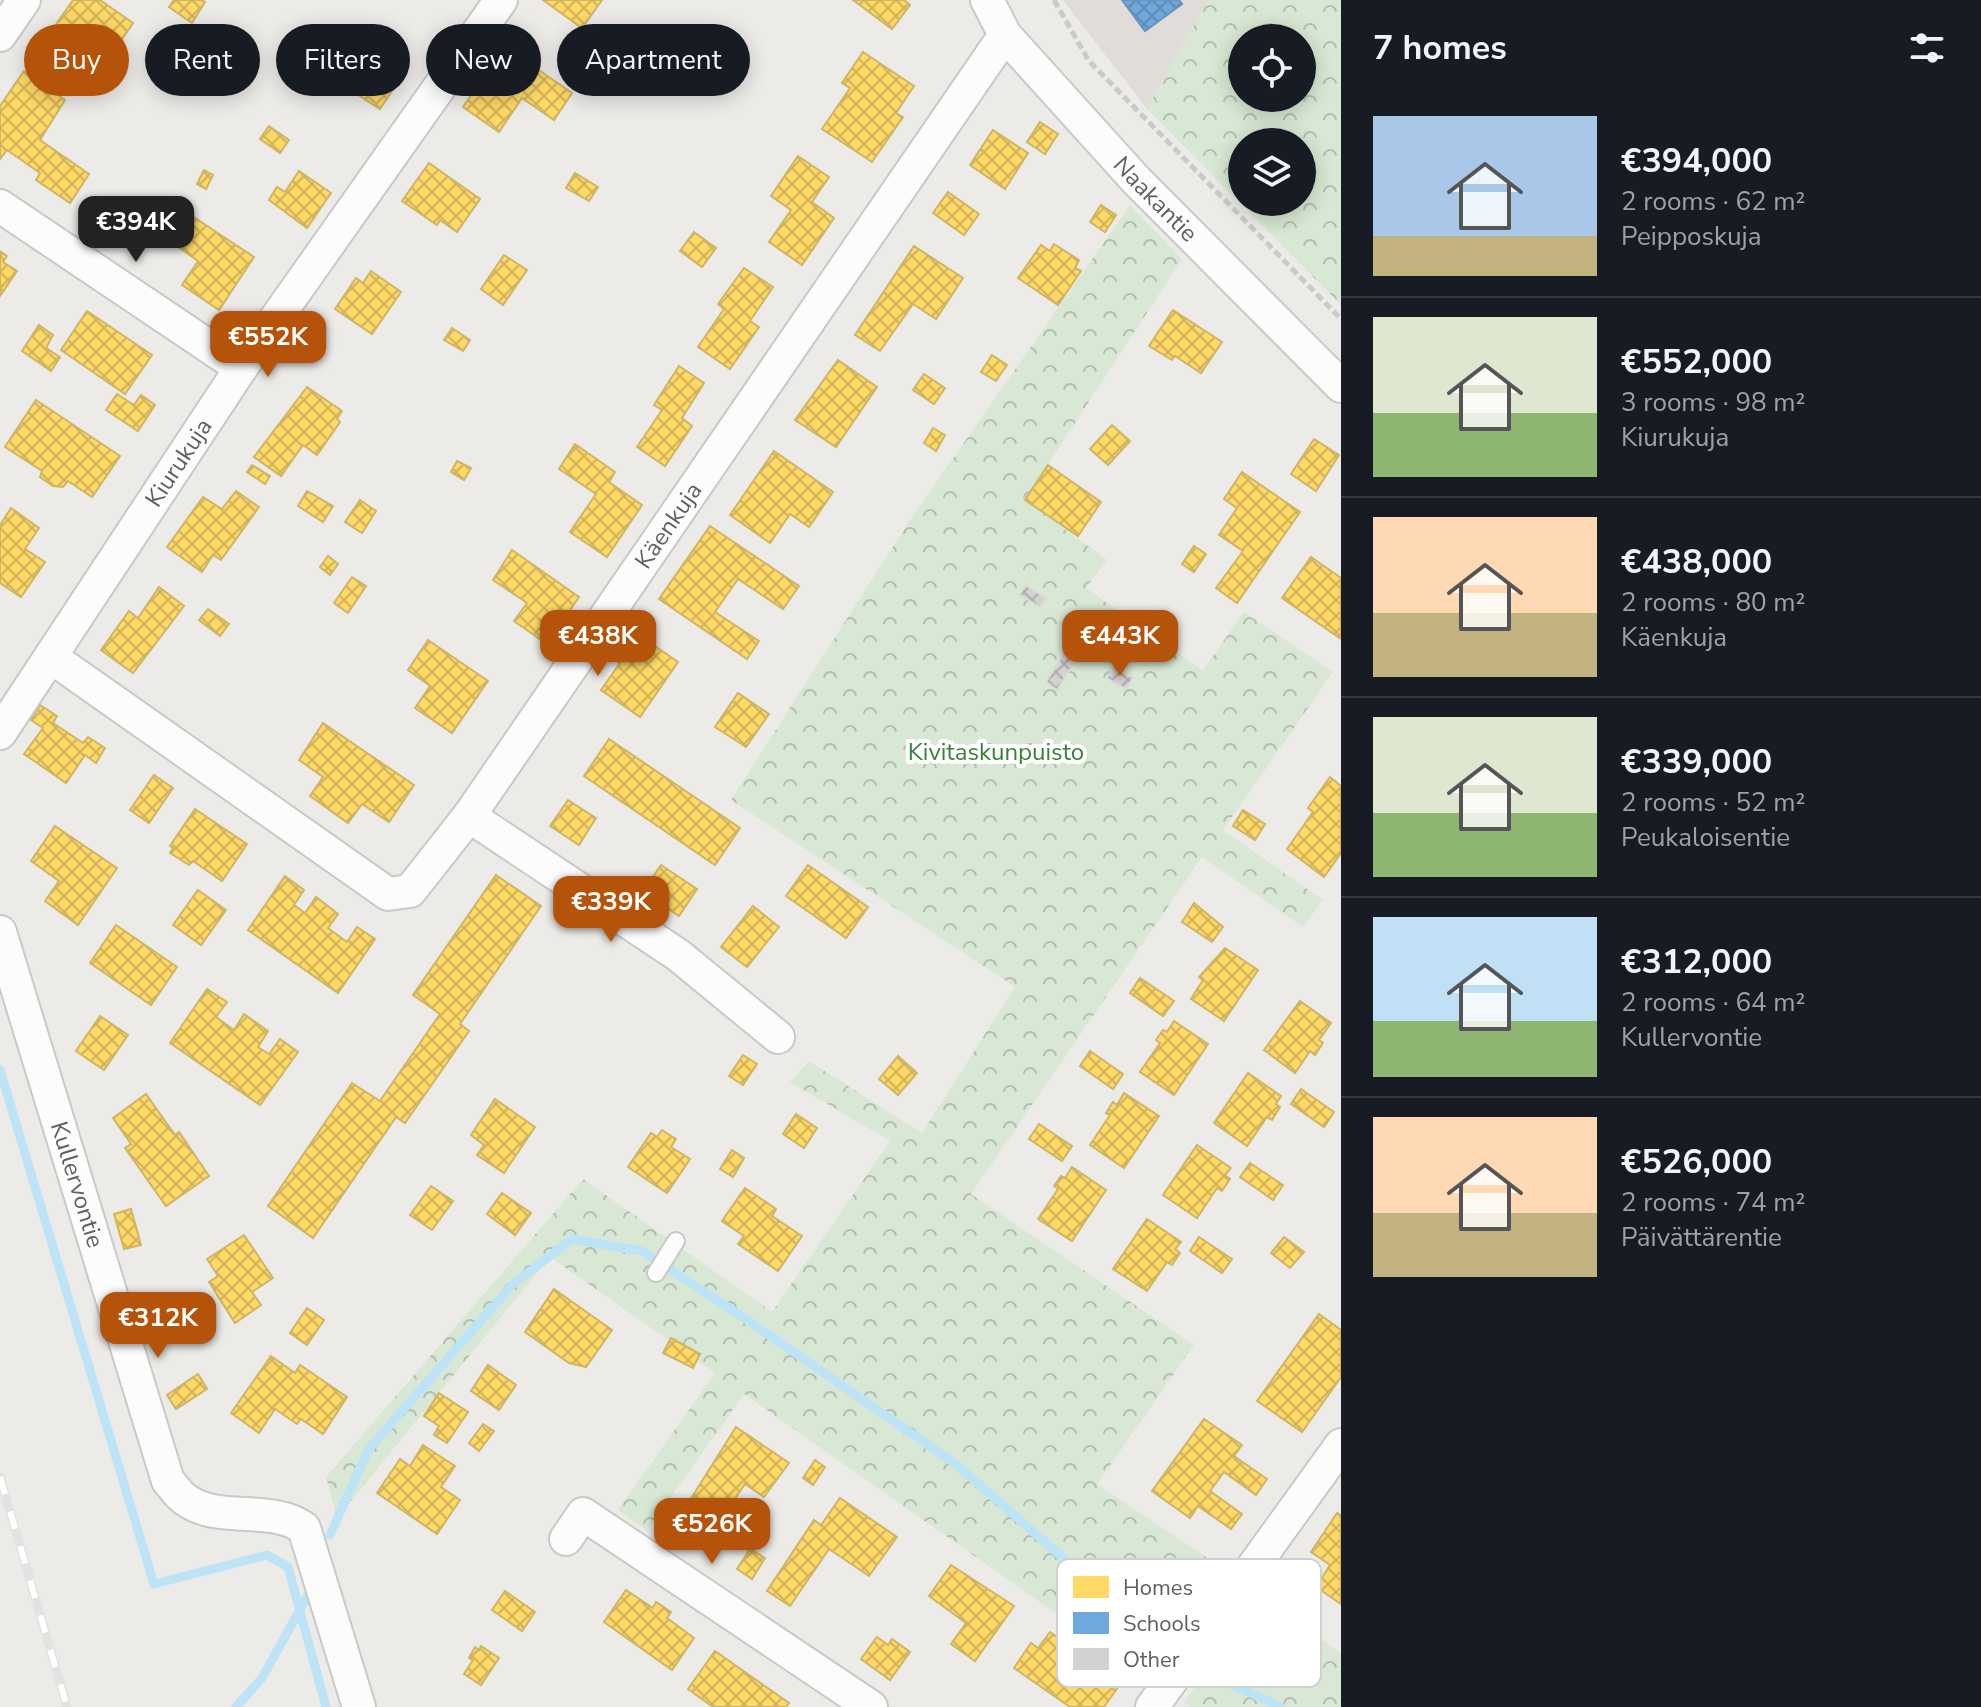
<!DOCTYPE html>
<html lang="en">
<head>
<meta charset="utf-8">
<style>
	:root { --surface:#171b24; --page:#242831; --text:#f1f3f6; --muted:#9ea1a6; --line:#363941; --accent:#b45309 }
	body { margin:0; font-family:"Nunito Sans",sans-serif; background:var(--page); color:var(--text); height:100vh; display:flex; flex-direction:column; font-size:30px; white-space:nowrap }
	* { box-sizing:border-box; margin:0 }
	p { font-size:26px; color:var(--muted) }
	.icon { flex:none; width:44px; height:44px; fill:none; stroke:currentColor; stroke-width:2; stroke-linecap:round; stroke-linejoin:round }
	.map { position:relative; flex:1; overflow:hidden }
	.details { display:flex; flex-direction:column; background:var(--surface); width:640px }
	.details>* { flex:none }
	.banner { position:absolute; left:24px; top:24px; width:760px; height:72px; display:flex; gap:16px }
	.buttons { position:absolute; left:1228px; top:24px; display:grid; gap:16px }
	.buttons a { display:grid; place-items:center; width:88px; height:88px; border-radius:50%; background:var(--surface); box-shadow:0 4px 20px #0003; font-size:40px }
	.price { position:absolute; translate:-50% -68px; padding:0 18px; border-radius:16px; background:var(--accent); color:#fff; font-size:26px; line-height:52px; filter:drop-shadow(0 2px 4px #0008) }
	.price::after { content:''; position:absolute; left:50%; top:48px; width:24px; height:18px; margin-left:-12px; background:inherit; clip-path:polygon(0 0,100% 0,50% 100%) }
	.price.selected { background:#222; color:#fff }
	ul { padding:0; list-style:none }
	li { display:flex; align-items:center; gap:24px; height:200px; padding:0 32px }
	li+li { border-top:2px solid var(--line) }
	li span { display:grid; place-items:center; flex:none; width:224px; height:160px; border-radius:0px; color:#555 }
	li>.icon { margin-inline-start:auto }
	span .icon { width:96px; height:96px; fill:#fffc; stroke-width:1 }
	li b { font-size:34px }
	h2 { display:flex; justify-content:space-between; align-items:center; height:96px; padding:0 32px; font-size:34px }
	.chip { padding:0 28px; border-radius:36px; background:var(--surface); box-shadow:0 4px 20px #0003; font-size:28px; line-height:72px }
	.chip.selected { background:var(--accent); color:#fff }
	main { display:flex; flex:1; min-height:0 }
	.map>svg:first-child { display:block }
	.education { fill:#e0ddd8 }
	.forest { fill:url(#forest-crowns); fill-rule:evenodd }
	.homes { fill:url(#homes-cross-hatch); stroke:#ceb566; stroke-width:2 }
	.schools { fill:url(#schools-cross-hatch); stroke:#6a93b9; stroke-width:2 }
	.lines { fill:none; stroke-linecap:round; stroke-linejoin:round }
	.stream { stroke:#bde3f6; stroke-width:9 }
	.building { fill:url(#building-cross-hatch); stroke:#dcdad7; stroke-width:2 }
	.lane-casing { stroke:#c9c9c8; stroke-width:20 }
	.street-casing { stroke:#c9c9c8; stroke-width:36 }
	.path { stroke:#c7cbc9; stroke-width:5; stroke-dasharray:8 4; stroke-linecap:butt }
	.lane { stroke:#fcfcfc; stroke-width:16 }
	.street { stroke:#fcfcfc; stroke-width:32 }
	.rail-casing { stroke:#e3e2e3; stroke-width:9 }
	.rail { stroke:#fff; stroke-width:6; stroke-dasharray:18; stroke-linecap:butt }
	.labels { text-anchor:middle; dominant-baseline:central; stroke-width:8; stroke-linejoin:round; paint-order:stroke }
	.street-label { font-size:24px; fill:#5d6266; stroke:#fff }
	.park-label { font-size:24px; fill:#3b8238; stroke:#fff }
	.key { fill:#fff; stroke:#ced0d1; stroke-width:2 }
	.key-label { font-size:22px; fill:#5d6266 }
</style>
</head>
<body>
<main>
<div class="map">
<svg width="1341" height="1707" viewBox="0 0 1341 1707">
	<defs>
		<pattern id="forest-crowns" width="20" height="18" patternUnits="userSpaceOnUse" patternTransform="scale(2)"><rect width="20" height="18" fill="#d8e8d4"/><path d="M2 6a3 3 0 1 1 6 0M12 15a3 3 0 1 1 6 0" fill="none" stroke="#b2bfb0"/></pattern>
		<pattern id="homes-cross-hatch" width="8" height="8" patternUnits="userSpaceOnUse" patternTransform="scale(2)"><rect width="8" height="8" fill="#ffd966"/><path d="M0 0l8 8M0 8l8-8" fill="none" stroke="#d2b358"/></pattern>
		<pattern id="schools-cross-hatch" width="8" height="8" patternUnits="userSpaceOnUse" patternTransform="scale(2)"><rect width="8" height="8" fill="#6fa8dc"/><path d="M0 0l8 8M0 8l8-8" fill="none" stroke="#5e8cb6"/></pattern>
		<pattern id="building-cross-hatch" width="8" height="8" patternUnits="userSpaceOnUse" patternTransform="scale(2)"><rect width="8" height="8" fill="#d4d2d1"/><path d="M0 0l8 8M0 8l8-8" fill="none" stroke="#afaead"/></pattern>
	</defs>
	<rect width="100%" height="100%" fill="#edebe8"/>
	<polygon class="education" points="1063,0 1208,0 1147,109"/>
	<g class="forest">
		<path d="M1208,0H1341V305L1147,109ZM1242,38H1302V98H1242ZM1242,142H1302V202H1242Z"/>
		<polygon points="1130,205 1182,259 1025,500 1107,560 1086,588 1203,670 1244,612 1333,672 1223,830 1323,900 1303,927 1202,857 971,1194 1194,1345 1097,1484 1224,1569 1148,1678 744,1394 647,1531 618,1510 715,1373 550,1257 337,1518 326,1477 583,1179 772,1312 890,1141 790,1082 809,1061 922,1133 1015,987 731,800 910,520"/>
		<polygon points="1261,1597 1341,1653 1341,1707 1191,1707 1184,1702"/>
	</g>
	<g class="homes">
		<polygon points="73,0 100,0 133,23 109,58 94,48 78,71 41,46"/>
		<polygon points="174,0 201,0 205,2 192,23 169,7"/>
		<polygon points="543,0 602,0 582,28"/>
		<polygon points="853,0 904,0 910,5 892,29"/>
		<polygon points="343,26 407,68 380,109 346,87 358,69 328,48"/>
		<polygon points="863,52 914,86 896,113 903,117 872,162 822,129 850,88 842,83"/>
		<polygon points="495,61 526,81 536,68 572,93 554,120 522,98 499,132 463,107"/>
		<polygon points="24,71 65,100 40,140 89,174 70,203 36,180 40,173 7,150 0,159 0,106"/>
		<polygon points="1040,122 1058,134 1045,154 1027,142"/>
		<polygon points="269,126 289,140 280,153 260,139"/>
		<polygon points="993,130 1028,153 1005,189 970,165"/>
		<polygon points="798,156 829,177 812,202 834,218 802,265 769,242 791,210 771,196"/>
		<polygon points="429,163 480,199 457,232 440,220 437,225 402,201"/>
		<polygon points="204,170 213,175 206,189 197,184"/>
		<polygon points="299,171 331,193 307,228 269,200 277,187 285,192"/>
		<polygon points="575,173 598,187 589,201 566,188"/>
		<polygon points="948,192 979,214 964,235 933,213"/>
		<polygon points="1101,205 1116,215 1105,232 1090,222"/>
		<polygon points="189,214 254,257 219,310 182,285 198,261 171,242"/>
		<polygon points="694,232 716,248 702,267 680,251"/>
		<polygon points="1054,244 1079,260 1075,268 1081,271 1058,305 1018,278 1041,245 1050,251"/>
		<polygon points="914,246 963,278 936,319 913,304 880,351 855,335"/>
		<polygon points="0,251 7,256 3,262 17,271 0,296"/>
		<polygon points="504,255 527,270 503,305 481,289"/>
		<polygon points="744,268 773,287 750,321 759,327 730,369 698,347 724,309 718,304"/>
		<polygon points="371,271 401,292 372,334 335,309 356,278 363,283"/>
		<polygon points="1173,310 1222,342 1201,373 1175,356 1172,360 1149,346"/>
		<polygon points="87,311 152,355 125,394 61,350"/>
		<polygon points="39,325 53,335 46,348 60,357 51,371 22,351"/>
		<polygon points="452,328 470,340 463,351 444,340"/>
		<polygon points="992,355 1007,365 996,381 981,372"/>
		<polygon points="838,360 877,387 836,447 795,420"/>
		<polygon points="679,366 704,383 682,418 692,426 665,466 637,447 662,410 654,405"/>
		<polygon points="924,374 945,388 934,404 913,390"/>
		<polygon points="307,387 342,411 337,419 340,422 317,455 303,445 281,476 254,457"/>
		<polygon points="117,394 134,405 141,395 155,405 138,431 106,410"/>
		<polygon points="36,400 120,456 92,497 68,481 63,487 53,486 40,477 42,471 5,447"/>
		<polygon points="1112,425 1130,441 1108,465 1090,449"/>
		<polygon points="933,428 945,435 936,451 924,443"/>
		<polygon points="1314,439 1339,455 1316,491 1291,474"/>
		<polygon points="575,444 615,472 609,482 642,505 607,557 570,532 596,494 559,469"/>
		<polygon points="774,451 833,492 809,527 790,514 770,543 730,515"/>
		<polygon points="457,461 471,468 464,480 451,472"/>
		<polygon points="252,465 270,476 265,484 247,472"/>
		<polygon points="1048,465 1101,502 1078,536 1025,500"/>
		<polygon points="1242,472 1300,512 1237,603 1216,588 1243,551 1219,535 1237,508 1224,499"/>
		<polygon points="236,491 259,507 221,560 213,555 202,572 167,547 203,497 222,509"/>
		<polygon points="307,491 333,506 323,522 298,506"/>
		<polygon points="360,500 376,511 362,533 345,522"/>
		<polygon points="11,508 39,528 25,549 45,562 21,597 0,583 0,525"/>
		<polygon points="710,526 799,586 783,609 738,579 715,612 759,641 747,659 659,599"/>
		<polygon points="1194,546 1206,554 1194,572 1182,564"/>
		<polygon points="512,550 579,597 547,644 514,621 527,603 493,580"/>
		<polygon points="328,556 338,564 330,575 320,567"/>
		<polygon points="1311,557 1341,578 1341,639 1282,598"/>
		<polygon points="352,577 366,586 348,613 334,603"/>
		<polygon points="159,587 184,606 133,673 101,650 129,611 138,618"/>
		<polygon points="208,609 229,624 220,636 199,620"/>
		<polygon points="639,635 678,662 640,717 601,690 620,663 615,660"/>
		<polygon points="428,640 488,681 452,733 415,708 430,686 408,670"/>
		<polygon points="738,693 769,714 746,747 715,727"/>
		<polygon points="40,705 57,716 53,723 83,743 88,737 105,748 96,763 85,755 66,783 24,754 43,728 31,720"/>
		<polygon points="323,723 414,785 389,822 362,804 348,823 310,796 323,777 299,760"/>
		<polygon points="609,739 740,828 715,865 584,776"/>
		<polygon points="154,775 173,788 149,823 130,810"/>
		<polygon points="1330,777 1341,786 1341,853 1324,877 1287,849 1313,812 1308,808"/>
		<polygon points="568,800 596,818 579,845 550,826"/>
		<polygon points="195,809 247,844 222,881 193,861 189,865 170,853 173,848 170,846"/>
		<polygon points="1243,810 1265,824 1255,840 1233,826"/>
		<polygon points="55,826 117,868 78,925 45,901 59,881 31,861"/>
		<polygon points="661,865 697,889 679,916 643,892"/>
		<polygon points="808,865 868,907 846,938 786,896"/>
		<polygon points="496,875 541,906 460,1024 469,1031 405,1123 396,1117 313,1238 268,1206 352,1083 380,1101 440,1014 413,995"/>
		<polygon points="285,876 304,890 294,905 305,913 316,897 338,914 328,928 347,942 357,927 375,939 338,993 248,930"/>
		<polygon points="198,890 226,910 201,945 173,925"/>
		<polygon points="1194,903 1223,927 1212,942 1182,922"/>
		<polygon points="753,906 779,927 747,967 721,947"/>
		<polygon points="116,925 177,967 151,1005 90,963"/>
		<polygon points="1225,948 1258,970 1224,1021 1191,999 1203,980 1199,977"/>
		<polygon points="1140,978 1174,1001 1163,1016 1130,993"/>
		<polygon points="207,989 227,1002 216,1017 234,1030 244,1014 268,1031 258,1047 269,1054 280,1039 298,1052 260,1105 170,1043"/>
		<polygon points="1300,1001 1331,1023 1319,1040 1323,1043 1315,1055 1310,1051 1295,1073 1264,1050"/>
		<polygon points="100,1016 128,1035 104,1070 76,1051"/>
		<polygon points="1174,1021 1208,1044 1174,1095 1140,1072 1160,1043 1156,1040 1163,1030 1167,1032"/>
		<polygon points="1090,1051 1123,1074 1113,1089 1080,1066"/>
		<polygon points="743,1055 757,1064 743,1085 729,1076"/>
		<polygon points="898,1056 917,1073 898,1095 879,1079"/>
		<polygon points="1248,1073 1281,1096 1276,1104 1280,1107 1272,1120 1267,1117 1247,1146 1214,1123"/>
		<polygon points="1301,1089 1334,1112 1324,1127 1291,1104"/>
		<polygon points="1124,1093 1159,1116 1124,1168 1090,1145 1110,1115 1106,1113 1113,1102 1117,1105"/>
		<polygon points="146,1094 175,1135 179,1132 209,1176 166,1206 125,1148 131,1144 113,1118"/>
		<polygon points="495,1099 535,1127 504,1173 477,1155 484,1145 471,1135"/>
		<polygon points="796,1114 817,1128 804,1148 783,1134"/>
		<polygon points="1039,1124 1072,1146 1062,1161 1029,1139"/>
		<polygon points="662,1130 676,1139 671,1147 690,1159 667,1193 628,1167 651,1133 657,1137"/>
		<polygon points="1197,1145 1231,1168 1225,1175 1230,1179 1222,1191 1217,1188 1197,1218 1163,1195"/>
		<polygon points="732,1150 744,1158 733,1177 720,1169"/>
		<polygon points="1250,1163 1283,1185 1273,1200 1240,1177"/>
		<polygon points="1072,1167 1106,1190 1072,1241 1038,1219 1058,1189 1054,1186 1061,1176 1065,1178"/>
		<polygon points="431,1186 453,1201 432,1230 410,1215"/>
		<polygon points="745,1188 776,1209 772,1216 802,1236 778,1271 738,1244 744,1236 722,1221"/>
		<polygon points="502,1193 531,1213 515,1235 487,1214"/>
		<polygon points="131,1209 141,1245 124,1249 114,1214"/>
		<polygon points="1147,1219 1181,1242 1175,1249 1180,1253 1172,1265 1167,1262 1147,1291 1113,1269"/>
		<polygon points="244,1235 273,1278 252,1292 261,1305 235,1323 209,1282 218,1276 207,1259"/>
		<polygon points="1199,1237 1232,1259 1222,1273 1190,1251"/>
		<polygon points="1284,1237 1304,1252 1290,1268 1271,1253"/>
		<polygon points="554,1289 612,1330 586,1367 569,1363 525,1332"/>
		<polygon points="307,1308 324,1320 307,1345 290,1333"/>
		<polygon points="1319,1314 1341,1330 1341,1377 1302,1432 1257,1401"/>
		<polygon points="671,1338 700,1354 693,1368 663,1353"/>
		<polygon points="271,1356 295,1373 300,1365 347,1397 323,1434 301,1419 297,1424 275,1409 259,1433 231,1413"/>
		<polygon points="488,1365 516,1385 499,1410 471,1391"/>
		<polygon points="198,1374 207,1389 176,1409 167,1395"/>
		<polygon points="439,1393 468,1412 447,1443 434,1435 439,1426 424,1416"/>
		<polygon points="1204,1419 1242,1445 1234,1456 1267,1479 1256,1495 1224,1472 1210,1491 1242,1514 1231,1529 1198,1506 1190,1518 1152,1491"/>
		<polygon points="483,1424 494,1431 479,1451 469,1443"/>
		<polygon points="736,1427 789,1463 764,1497 745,1484 714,1529 685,1508"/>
		<polygon points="423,1445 455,1466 441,1487 460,1500 437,1534 377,1493 400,1459 410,1466"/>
		<polygon points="815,1460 825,1467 813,1485 803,1478"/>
		<polygon points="840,1498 897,1537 869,1576 829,1549 790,1606 767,1591 814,1520 821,1525"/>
		<polygon points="1337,1513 1341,1515 1341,1604 1316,1587 1330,1565 1311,1552"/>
		<polygon points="750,1549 765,1558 752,1579 737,1569"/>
		<polygon points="951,1565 1014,1606 975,1661 951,1644 966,1623 929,1596"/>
		<polygon points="626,1590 653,1608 656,1602 671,1612 667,1618 694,1638 672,1670 604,1622"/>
		<polygon points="505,1591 535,1612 522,1631 492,1610"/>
		<polygon points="1050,1632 1086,1657 1088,1653 1097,1659 1093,1664 1121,1683 1104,1707 1070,1707 1014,1668 1031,1643 1038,1648"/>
		<polygon points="877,1637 888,1645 892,1639 910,1652 890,1680 861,1659"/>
		<polygon points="481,1646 499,1658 481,1685 464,1674 473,1660 469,1658 475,1647 479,1650"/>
		<polygon points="715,1651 789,1703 786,1707 713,1707 688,1689"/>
	</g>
	<polygon class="schools" points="1122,0 1179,0 1182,4 1145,31"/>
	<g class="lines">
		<g class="stream">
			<polyline points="0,1070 154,1584 267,1555 288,1567 326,1707"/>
			<polyline points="330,1535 368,1450 512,1285 572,1239 642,1251 749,1321 957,1465 1165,1647"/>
			<polyline points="1207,1673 1281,1707"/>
			<polyline points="236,1707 262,1678 308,1595"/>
		</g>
	</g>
	<g class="building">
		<polygon points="1025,585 1046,598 1040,607 1020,595"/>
		<polygon points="1064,653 1076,660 1057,690 1046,682"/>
		<polygon points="1114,667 1133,678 1126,689 1107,678"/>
	</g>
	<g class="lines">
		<defs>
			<polyline id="lane" points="656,1273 676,1241"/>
			<g id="street">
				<path id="s1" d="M987,0L1005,35L1136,180L1341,386"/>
				<polyline points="0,35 24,0"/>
				<polyline points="0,206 241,368"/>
				<path id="s2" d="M51,657L388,894L410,891L469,816L1005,35"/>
				<path id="s3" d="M0,733L241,368L501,0"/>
				<polyline points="469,816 678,955 778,1037"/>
				<path id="s4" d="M0,932L168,1481C174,1487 179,1496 186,1500C220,1524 270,1504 304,1528L359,1707"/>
				<polyline points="566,1539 583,1514 871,1707"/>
				<polyline points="1152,1707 1341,1445"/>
			</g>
		</defs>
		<use href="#lane" class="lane-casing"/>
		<use href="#street" class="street-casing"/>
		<polyline class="path" points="1054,0 1089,61 1341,319"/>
		<use href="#lane" class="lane"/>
		<use href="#street" class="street"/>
		<defs>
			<polyline id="rail" points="0,1477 67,1707"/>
		</defs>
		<use href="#rail" class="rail-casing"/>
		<use href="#rail" class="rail"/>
	</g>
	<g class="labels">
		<g class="street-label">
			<text stroke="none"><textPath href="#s1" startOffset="262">Naakantie</textPath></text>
			<text stroke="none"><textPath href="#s3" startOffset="324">Kiurukuja</textPath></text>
			<text stroke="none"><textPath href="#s2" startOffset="882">Käenkuja</textPath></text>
			<text stroke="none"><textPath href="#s4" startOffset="264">Kullervontie</textPath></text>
		</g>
		<g class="park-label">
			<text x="996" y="752">Kivitaskunpuisto</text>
		</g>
	</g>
	<rect x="1057" y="1559" width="264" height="128" rx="12" class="key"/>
	<rect x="1073" y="1576" width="36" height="22" fill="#ffd966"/>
	<rect x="1073" y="1612" width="36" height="22" fill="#6fa8dc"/>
	<rect x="1073" y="1648" width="36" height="22" fill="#d4d2d1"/>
	<g class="key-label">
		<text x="1123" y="1595">Homes</text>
		<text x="1123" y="1631">Schools</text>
		<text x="1123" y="1667">Other</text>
	</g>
</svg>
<div class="buttons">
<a><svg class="icon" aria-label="locate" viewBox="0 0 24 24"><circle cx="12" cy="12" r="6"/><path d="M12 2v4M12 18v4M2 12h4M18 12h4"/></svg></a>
<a><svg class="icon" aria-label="layers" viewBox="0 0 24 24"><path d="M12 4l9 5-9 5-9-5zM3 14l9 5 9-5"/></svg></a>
</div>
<b class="price selected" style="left:136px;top:264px">€394K</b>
<b class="price" style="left:268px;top:379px">€552K</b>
<b class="price" style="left:598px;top:678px">€438K</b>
<b class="price" style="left:1120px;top:678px">€443K</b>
<b class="price" style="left:611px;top:944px">€339K</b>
<b class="price" style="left:158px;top:1360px">€312K</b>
<b class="price" style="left:712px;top:1566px">€526K</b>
<div class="banner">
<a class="chip selected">Buy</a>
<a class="chip">Rent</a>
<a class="chip">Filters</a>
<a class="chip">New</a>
<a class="chip">Apartment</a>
</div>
</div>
<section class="details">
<h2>7 homes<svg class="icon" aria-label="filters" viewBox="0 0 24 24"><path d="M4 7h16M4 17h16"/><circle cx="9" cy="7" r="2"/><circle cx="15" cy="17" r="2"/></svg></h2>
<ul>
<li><span style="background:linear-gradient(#a9c7e8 75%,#c2b280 0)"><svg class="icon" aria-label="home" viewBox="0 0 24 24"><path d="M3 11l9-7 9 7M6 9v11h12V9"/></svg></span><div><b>€394,000</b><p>2 rooms · 62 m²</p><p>Peipposkuja</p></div></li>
<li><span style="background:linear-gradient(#dfe7d0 60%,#8fb573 0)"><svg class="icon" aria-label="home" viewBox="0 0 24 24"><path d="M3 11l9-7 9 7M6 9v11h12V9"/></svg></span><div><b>€552,000</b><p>3 rooms · 98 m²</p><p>Kiurukuja</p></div></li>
<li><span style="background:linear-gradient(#ffd9b3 60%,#c2b280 0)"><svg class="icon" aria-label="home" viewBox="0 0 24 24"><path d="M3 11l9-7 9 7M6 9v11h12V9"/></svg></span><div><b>€438,000</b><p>2 rooms · 80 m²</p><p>Käenkuja</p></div></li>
<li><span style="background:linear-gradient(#dfe7d0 60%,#8fb573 0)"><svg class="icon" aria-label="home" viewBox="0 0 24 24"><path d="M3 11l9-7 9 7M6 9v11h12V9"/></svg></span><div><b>€339,000</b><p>2 rooms · 52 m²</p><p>Peukaloisentie</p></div></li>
<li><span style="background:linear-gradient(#bfe0f5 65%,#8fb573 0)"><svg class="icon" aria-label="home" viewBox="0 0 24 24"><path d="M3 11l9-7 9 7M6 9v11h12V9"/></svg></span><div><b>€312,000</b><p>2 rooms · 64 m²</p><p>Kullervontie</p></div></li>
<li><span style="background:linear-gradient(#ffd9b3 60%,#c2b280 0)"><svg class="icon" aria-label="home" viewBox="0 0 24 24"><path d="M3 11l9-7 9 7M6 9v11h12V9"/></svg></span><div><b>€526,000</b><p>2 rooms · 74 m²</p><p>Päivättärentie</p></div></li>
</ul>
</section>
</main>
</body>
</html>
